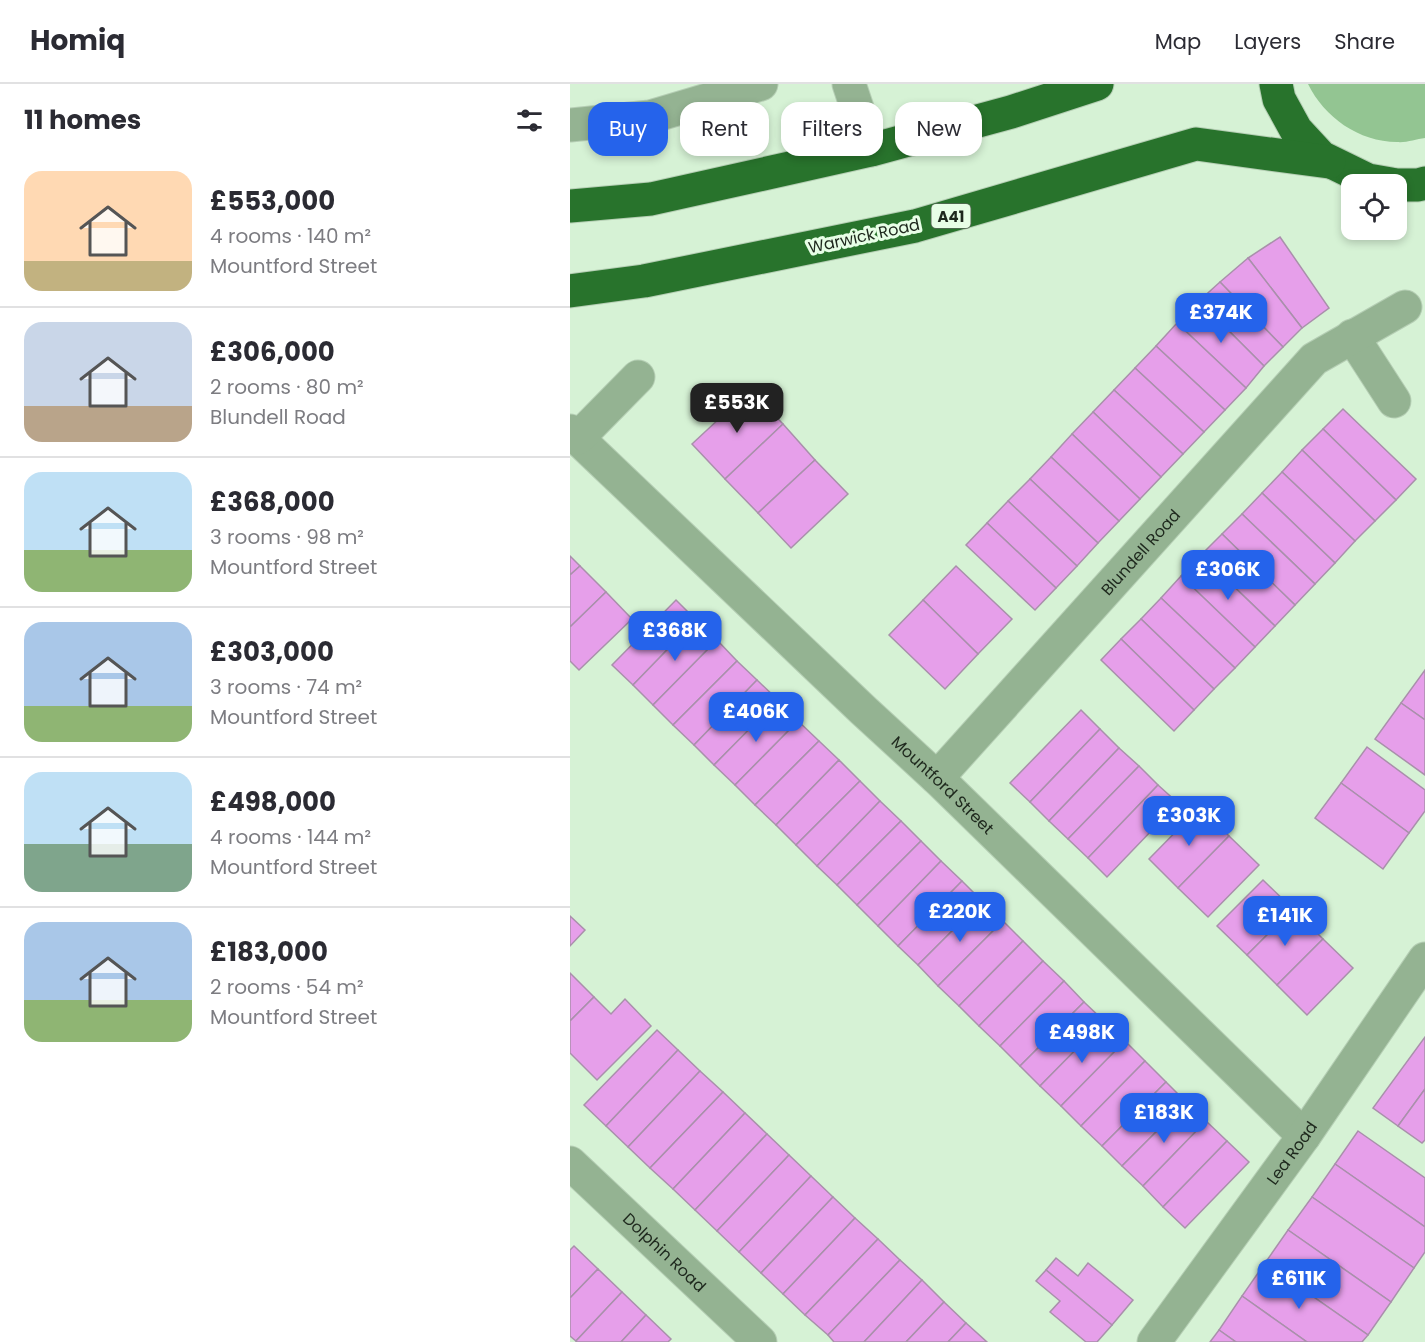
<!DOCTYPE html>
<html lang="en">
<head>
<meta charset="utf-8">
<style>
	:root { --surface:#fff; --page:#f7f7f7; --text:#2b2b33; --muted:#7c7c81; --line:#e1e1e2; --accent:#2563eb }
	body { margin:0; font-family:Poppins,sans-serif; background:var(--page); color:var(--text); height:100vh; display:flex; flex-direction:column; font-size:22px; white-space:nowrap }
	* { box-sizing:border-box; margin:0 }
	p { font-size:20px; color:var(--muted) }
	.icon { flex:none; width:33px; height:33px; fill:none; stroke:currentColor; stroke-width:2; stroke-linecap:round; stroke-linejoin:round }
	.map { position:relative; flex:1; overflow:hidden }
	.sheet { display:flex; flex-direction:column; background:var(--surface); width:570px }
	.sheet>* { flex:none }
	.banner { position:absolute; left:18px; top:18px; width:570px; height:54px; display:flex; gap:12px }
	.tools { position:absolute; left:771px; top:90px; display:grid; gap:12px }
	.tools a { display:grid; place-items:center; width:66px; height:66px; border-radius:12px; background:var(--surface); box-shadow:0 3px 9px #0003; font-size:30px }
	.price { position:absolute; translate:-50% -51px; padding:0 14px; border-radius:12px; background:var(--accent); color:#fff; font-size:20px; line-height:39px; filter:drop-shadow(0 2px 3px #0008) }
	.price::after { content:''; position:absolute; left:50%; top:36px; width:18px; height:14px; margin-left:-9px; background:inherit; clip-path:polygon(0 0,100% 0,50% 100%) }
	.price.on { background:#222; color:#fff }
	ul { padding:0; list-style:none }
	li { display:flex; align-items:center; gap:18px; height:150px; padding:0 24px }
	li+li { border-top:2px solid var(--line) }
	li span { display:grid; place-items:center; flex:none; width:168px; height:120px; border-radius:18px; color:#555 }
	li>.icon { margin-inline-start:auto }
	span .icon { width:72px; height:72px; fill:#fffc; stroke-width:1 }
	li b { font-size:26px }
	h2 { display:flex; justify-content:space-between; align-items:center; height:72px; padding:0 24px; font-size:26px }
	.tag { padding:0 21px; border-radius:18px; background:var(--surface); box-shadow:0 3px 9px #0003; font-size:21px; line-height:54px }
	.tag.on { background:var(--accent); color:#fff }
	header { display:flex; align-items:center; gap:36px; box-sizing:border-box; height:84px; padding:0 30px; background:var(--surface); border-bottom:2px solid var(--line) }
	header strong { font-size:28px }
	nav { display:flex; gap:33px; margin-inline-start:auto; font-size:21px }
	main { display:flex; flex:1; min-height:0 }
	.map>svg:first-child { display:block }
	.grass { fill:#93c592 }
	.building { fill:#e69fea; stroke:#a990ab; stroke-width:1.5 }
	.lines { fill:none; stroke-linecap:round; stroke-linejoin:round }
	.minor-casing { stroke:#b5ceb4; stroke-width:35 }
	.highway-casing { stroke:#b5ceb4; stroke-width:35 }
	.minor { stroke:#94b392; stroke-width:33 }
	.highway { stroke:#28732c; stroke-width:33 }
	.labels { text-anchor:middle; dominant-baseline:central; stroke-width:6; stroke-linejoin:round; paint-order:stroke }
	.shield { fill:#e7fee6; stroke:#5a6859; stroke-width:1.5 }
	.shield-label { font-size:15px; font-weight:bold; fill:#1e281d }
	.street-label { font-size:16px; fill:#1e281d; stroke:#e7fee6 }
</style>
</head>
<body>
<header>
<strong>Homiq</strong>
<nav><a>Map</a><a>Layers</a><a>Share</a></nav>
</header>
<main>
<section class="sheet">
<h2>11 homes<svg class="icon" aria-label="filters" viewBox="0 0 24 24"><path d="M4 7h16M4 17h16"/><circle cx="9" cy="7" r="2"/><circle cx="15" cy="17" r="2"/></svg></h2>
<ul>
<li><span style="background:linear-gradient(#ffd9b3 75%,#c2b280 0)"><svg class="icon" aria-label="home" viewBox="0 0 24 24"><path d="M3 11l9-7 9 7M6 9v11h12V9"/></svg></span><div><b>£553,000</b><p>4 rooms · 140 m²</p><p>Mountford Street</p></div></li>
<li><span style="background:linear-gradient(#c9d6e8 70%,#b9a48a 0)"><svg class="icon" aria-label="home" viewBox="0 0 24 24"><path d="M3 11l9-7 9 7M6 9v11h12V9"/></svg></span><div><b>£306,000</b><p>2 rooms · 80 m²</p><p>Blundell Road</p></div></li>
<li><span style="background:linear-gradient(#bfe0f5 65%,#8fb573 0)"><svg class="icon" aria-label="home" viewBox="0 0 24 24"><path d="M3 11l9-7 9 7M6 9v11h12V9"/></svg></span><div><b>£368,000</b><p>3 rooms · 98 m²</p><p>Mountford Street</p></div></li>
<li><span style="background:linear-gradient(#a9c7e8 70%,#8fb573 0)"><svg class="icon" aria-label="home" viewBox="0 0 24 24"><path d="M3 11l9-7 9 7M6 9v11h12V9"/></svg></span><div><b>£303,000</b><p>3 rooms · 74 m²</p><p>Mountford Street</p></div></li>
<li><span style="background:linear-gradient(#bfe0f5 60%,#7fa58c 0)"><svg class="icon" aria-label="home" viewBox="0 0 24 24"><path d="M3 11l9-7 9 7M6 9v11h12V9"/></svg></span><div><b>£498,000</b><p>4 rooms · 144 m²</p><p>Mountford Street</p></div></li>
<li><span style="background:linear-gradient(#a9c7e8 65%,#8fb573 0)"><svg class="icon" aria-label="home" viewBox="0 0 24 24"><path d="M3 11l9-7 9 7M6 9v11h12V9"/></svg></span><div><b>£183,000</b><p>2 rooms · 54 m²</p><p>Mountford Street</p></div></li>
</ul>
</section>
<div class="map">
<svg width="855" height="1258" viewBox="0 0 855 1258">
	<rect width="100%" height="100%" fill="#d6f2d5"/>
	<path class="grass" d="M738,0H855V54C846,55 836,59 827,58C789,58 754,33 738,0Z"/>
	<g class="building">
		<polygon points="710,153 759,224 732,244 678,174"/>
		<polygon points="678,174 732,244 713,263 650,198"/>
		<polygon points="650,198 713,263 694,282 629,217"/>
		<polygon points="629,217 694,282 676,304 607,239"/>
		<polygon points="607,239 676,304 655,326 586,262"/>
		<polygon points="586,262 655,326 634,348 565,284"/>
		<polygon points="565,284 634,348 613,370 544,306"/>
		<polygon points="180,306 213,340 155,395 122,360"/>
		<polygon points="544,306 613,370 591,393 523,328"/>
		<polygon points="773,325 846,395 826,416 753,345"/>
		<polygon points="523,328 591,393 570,415 502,350"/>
		<polygon points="213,340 245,376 188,429 155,395"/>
		<polygon points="753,345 826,416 805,437 732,366"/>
		<polygon points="502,350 570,415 549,437 481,373"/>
		<polygon points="732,366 805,437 785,457 712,388"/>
		<polygon points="481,373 549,437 528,459 460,395"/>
		<polygon points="245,376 278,410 221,464 188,429"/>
		<polygon points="712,388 785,457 765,479 692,409"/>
		<polygon points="460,395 528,459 507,482 438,417"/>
		<polygon points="692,409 765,479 745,500 672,430"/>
		<polygon points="438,417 507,482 486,504 417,439"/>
		<polygon points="672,430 745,500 725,521 652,450"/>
		<polygon points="417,439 486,504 465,526 396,461"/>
		<polygon points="652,450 725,521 705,542 631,471"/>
		<polygon points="631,471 705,542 685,563 611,492"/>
		<polygon points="0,472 10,482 0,491"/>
		<polygon points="10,482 36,508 0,543 0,491"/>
		<polygon points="386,482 442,535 408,570 353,516"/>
		<polygon points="611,492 685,563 665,584 591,514"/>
		<polygon points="36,508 62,535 9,586 0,577 0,543"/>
		<polygon points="591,514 665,584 644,605 571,535"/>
		<polygon points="106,516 126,536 63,601 42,581"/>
		<polygon points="353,516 408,570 375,605 319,551"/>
		<polygon points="571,535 644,605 624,626 551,555"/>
		<polygon points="126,536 147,556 83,621 63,601"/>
		<polygon points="551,555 624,626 604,647 531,576"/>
		<polygon points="147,556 167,577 103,641 83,621"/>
		<polygon points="167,577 187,596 124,661 103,641"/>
		<polygon points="855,586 855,636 831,619"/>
		<polygon points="187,596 208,616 144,681 124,661"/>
		<polygon points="208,616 228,637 165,701 144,681"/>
		<polygon points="831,619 855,636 855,691 805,655"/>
		<polygon points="511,626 530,645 460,718 440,699"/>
		<polygon points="228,637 249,657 185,721 165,701"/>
		<polygon points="530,645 549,664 479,737 460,718"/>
		<polygon points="249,657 269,676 206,741 185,721"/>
		<polygon points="797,663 855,706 855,727 839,749 771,699"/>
		<polygon points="549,664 569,682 498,755 479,737"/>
		<polygon points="269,676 290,697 226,761 206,741"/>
		<polygon points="569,682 588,701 518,774 498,755"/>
		<polygon points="290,697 310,717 247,782 226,761"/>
		<polygon points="771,699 839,749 813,785 745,734"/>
		<polygon points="588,701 608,719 537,793 518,774"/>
		<polygon points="310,717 331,737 267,801 247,782"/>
		<polygon points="630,723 659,752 608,804 579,775"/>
		<polygon points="331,737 351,757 287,821 267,801"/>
		<polygon points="659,752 689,781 638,833 608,804"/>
		<polygon points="351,757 371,777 308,842 287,821"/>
		<polygon points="371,777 392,797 328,862 308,842"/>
		<polygon points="693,796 723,825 677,871 647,842"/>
		<polygon points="392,797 412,817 348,881 328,862"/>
		<polygon points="412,817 433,837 368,902 348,881"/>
		<polygon points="723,825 753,855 707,901 677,871"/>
		<polygon points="0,832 15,846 0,862"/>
		<polygon points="433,837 453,857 389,922 368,902"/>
		<polygon points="753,855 783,884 737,931 707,901"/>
		<polygon points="453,857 473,877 409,942 389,922"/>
		<polygon points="473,877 494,897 430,962 409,942"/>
		<polygon points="0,889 24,913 0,937"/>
		<polygon points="494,897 514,918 450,982 430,962"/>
		<polygon points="24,913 41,930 55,915 81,942 27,996 0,969 0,937"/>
		<polygon points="514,918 534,937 470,1002 450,982"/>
		<polygon points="534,937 555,957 491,1022 470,1002"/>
		<polygon points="87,946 108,966 36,1042 14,1021"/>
		<polygon points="855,953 855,1005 828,1042 803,1024"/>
		<polygon points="555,957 575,977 511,1042 491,1022"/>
		<polygon points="108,966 130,987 58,1063 36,1042"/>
		<polygon points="575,977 596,998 532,1062 511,1042"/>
		<polygon points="130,987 153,1008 80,1084 58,1063"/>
		<polygon points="596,998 616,1018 552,1082 532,1062"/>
		<polygon points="855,1005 855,1056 852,1059 828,1042"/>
		<polygon points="153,1008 175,1029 103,1105 80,1084"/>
		<polygon points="616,1018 636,1037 573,1102 552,1082"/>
		<polygon points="175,1029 197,1050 125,1126 103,1105"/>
		<polygon points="636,1037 657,1057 593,1123 573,1102"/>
		<polygon points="788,1047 855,1094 855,1143 765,1080"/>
		<polygon points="197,1050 219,1071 147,1147 125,1126"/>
		<polygon points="657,1057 679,1078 615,1144 593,1123"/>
		<polygon points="219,1071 241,1092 169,1168 147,1147"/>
		<polygon points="765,1080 855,1143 855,1168 844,1184 742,1113"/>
		<polygon points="241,1092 263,1113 191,1189 169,1168"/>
		<polygon points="263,1113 285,1134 213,1210 191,1189"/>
		<polygon points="742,1113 844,1184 821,1218 718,1146"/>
		<polygon points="285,1134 308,1155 235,1231 213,1210"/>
		<polygon points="718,1146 821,1218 798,1251 695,1179"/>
		<polygon points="308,1155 330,1176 258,1251 235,1231"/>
		<polygon points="4,1162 28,1185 0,1214 0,1166"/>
		<polygon points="486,1174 508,1192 518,1179 563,1216 542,1241 476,1186"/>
		<polygon points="330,1176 352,1196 294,1258 264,1258 258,1251"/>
		<polygon points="695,1179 798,1251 792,1258 737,1258 672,1212"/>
		<polygon points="28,1185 52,1208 6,1257 0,1252 0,1214"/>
		<polygon points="476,1186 542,1241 527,1258 516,1258 480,1228 490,1217 466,1197"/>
		<polygon points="352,1196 374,1218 336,1258 294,1258"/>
		<polygon points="52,1208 76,1231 51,1258 7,1258 6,1257"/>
		<polygon points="672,1212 737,1258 666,1258 649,1246"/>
		<polygon points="374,1218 396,1239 378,1258 336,1258"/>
		<polygon points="76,1231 101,1255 98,1258 51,1258"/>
		<polygon points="396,1239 417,1258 378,1258"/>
		<polygon points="649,1246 666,1258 640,1258"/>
	</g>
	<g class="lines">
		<defs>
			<g id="minor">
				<polyline points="279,0 301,66"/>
				<polyline points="0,41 80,33 191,0"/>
				<polyline points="782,252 824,317"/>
				<path id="s1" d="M0,347L293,626L367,694L734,1052"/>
				<polyline points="8,354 68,293"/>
				<path id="s2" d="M367,694L744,275L835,223"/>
				<path id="s3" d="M0,1079L190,1258"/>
				<path id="s4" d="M584,1258L734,1052L855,875"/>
			</g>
			<g id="highway">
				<polyline points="706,0 709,15 726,46 751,73 798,96 821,100"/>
				<polyline points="826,101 848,101 855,99"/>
				<polyline points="0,122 81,115 301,66 441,28 527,0"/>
				<polyline points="0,207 74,197 345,142 626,60 759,78"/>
			</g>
		</defs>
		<use href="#minor" class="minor-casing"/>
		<use href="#highway" class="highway-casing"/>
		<use href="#minor" class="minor"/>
		<use href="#highway" class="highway"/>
	</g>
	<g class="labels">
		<rect class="shield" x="361.5" y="120" width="39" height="24" rx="4.5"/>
		<g class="shield-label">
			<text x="381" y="132">A41</text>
		</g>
		<g class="street-label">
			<text transform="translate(294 152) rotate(-12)">Warwick Road</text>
			<text stroke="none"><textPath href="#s2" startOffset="304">Blundell Road</textPath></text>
			<text stroke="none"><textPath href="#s1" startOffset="514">Mountford Street</textPath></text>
			<text stroke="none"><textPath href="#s4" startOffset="234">Lea Road</textPath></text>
			<text stroke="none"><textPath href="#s3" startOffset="130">Dolphin Road</textPath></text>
		</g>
	</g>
</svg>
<div class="tools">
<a><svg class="icon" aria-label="locate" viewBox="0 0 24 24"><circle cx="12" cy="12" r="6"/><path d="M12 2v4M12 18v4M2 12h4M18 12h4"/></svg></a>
</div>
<b class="price" style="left:651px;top:260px">£374K</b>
<b class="price on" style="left:167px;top:350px">£553K</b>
<b class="price" style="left:658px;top:517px">£306K</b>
<b class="price" style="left:105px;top:578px">£368K</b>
<b class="price" style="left:186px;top:659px">£406K</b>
<b class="price" style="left:619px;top:763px">£303K</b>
<b class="price" style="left:390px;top:859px">£220K</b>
<b class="price" style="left:715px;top:863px">£141K</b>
<b class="price" style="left:512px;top:980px">£498K</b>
<b class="price" style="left:594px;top:1060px">£183K</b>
<b class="price" style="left:729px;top:1226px">£611K</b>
<div class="banner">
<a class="tag on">Buy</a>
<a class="tag">Rent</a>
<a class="tag">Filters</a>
<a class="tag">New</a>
</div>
</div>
</main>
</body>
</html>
